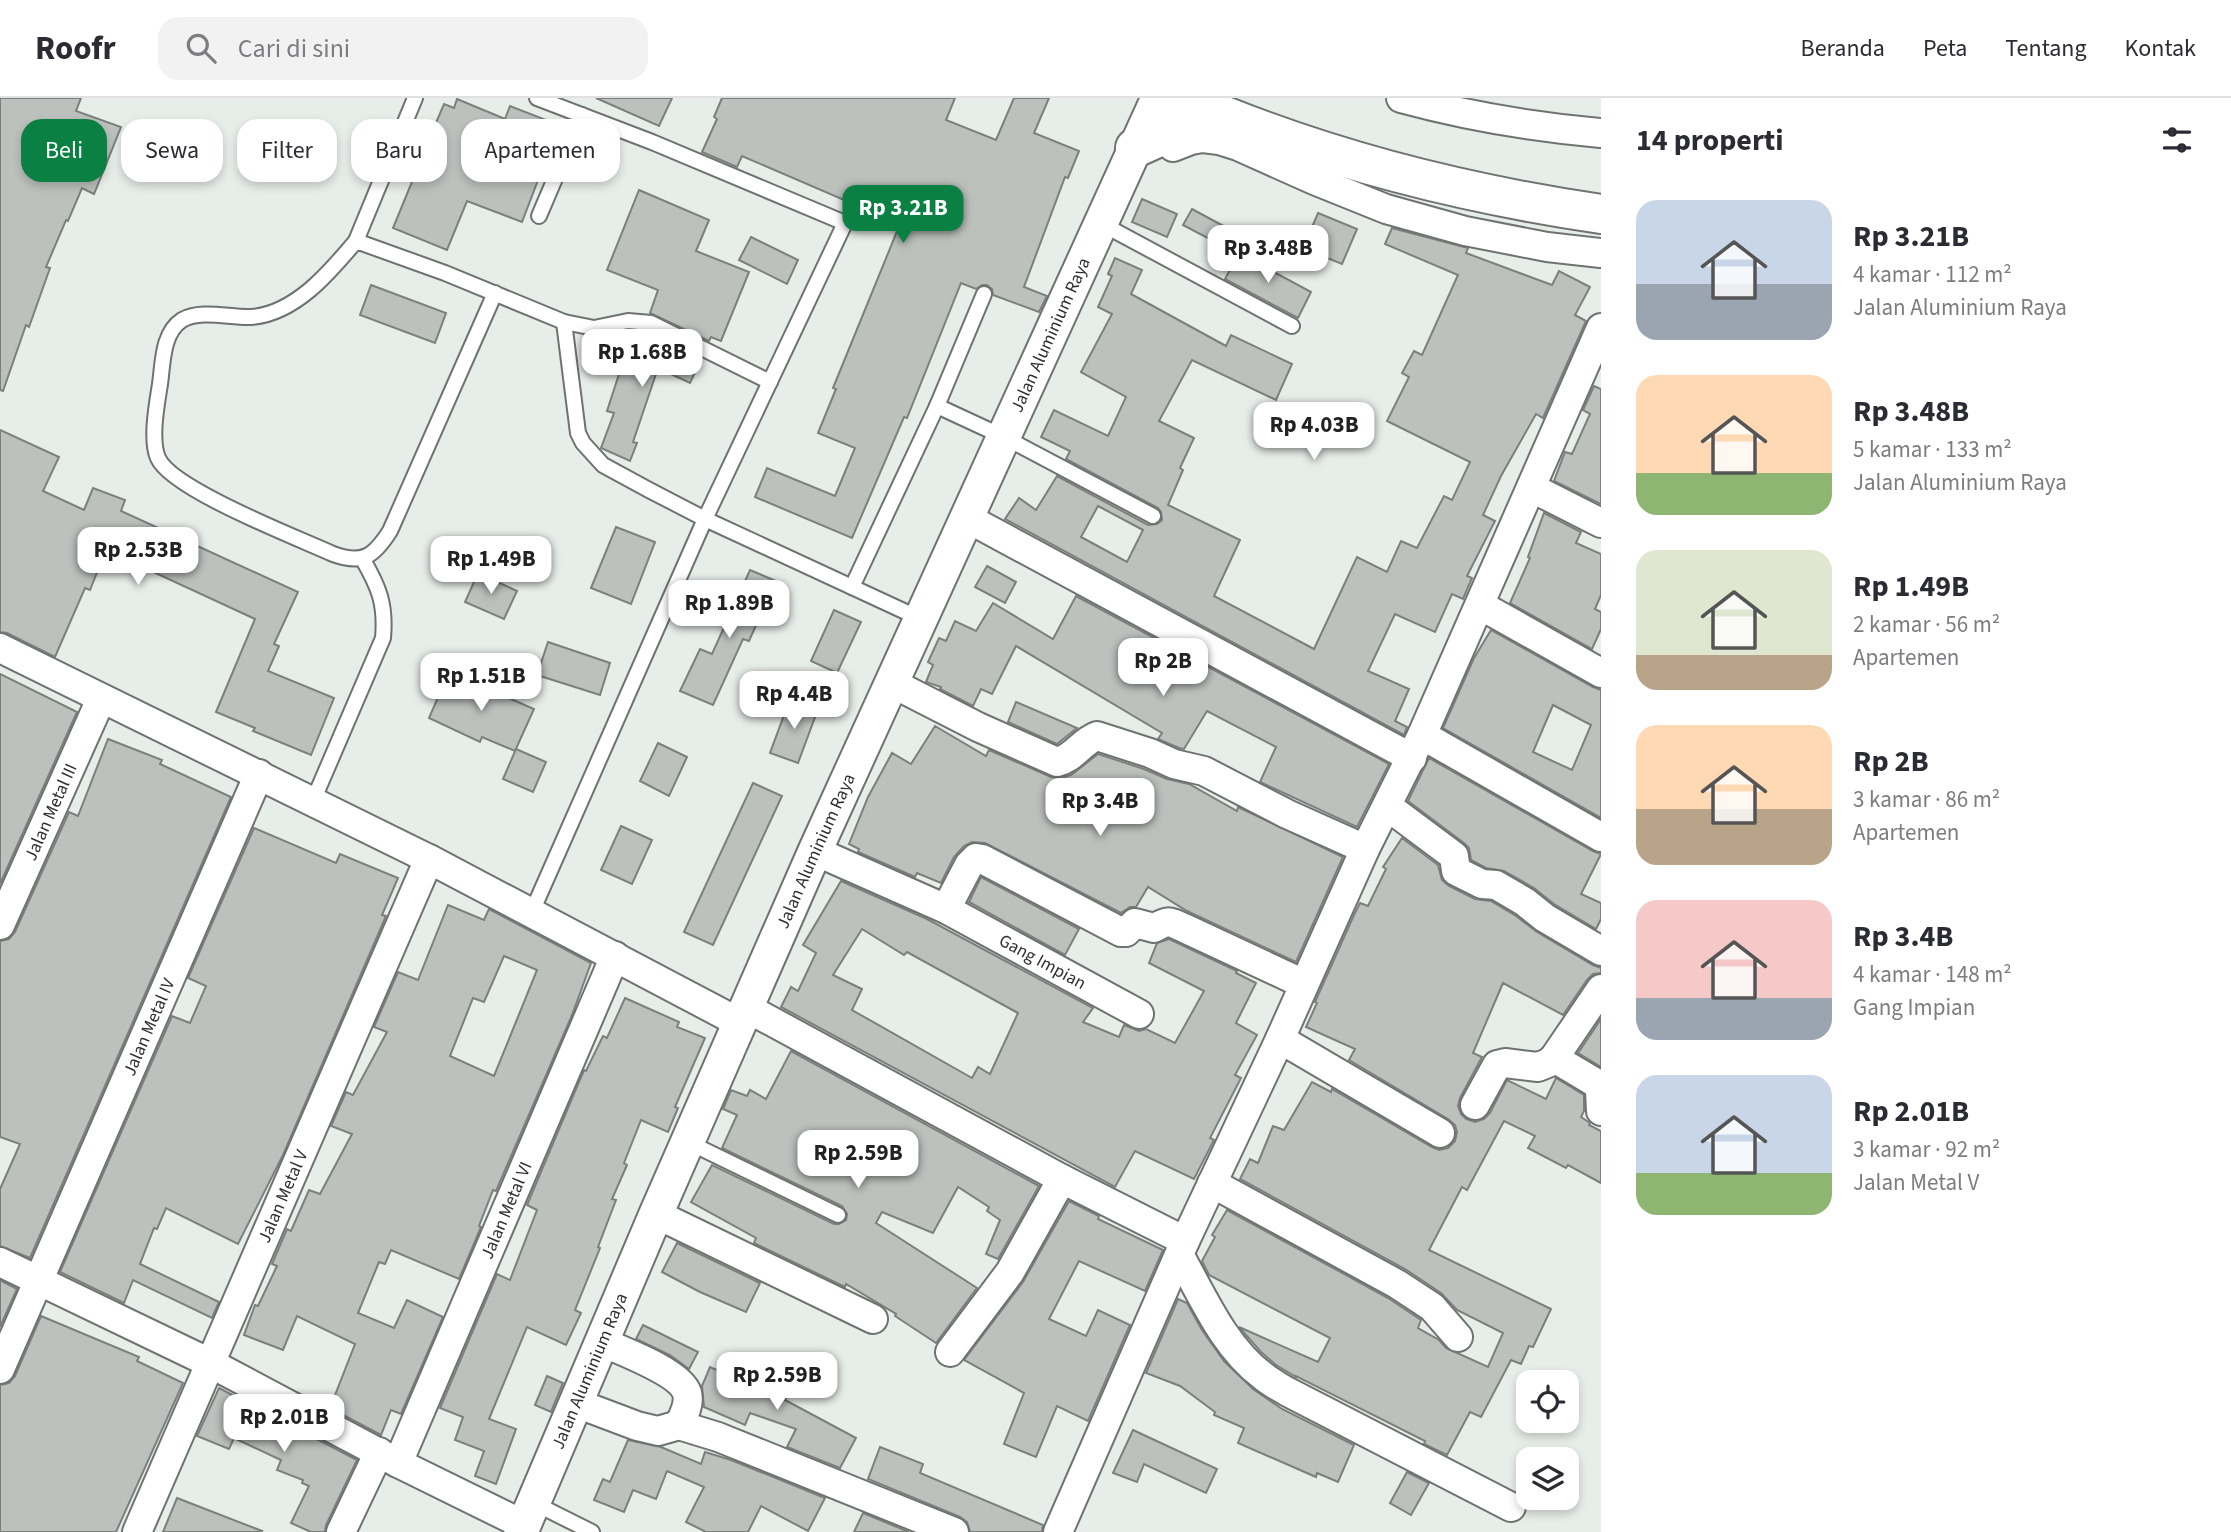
<!DOCTYPE html>
<html lang="id">
<head>
<meta charset="utf-8">
<style>
	:root { --surface:#fff; --page:#f2f2f3; --text:#2b2b33; --muted:#7c7c81; --line:#e1e1e2; --accent:#0b8043 }
	body { margin:0; font-family:"Source Sans 3",sans-serif; background:var(--page); color:var(--text); height:100vh; display:flex; flex-direction:column; font-size:26px; white-space:nowrap }
	* { box-sizing:border-box; margin:0 }
	p { font-size:23px; color:var(--muted) }
	.icon { flex:none; width:38px; height:38px; fill:none; stroke:currentColor; stroke-width:2; stroke-linecap:round; stroke-linejoin:round }
	.map { position:relative; flex:1; overflow:hidden }
	.side { display:flex; flex-direction:column; background:var(--surface); width:630px }
	.side>* { flex:none }
	.top-card { position:absolute; left:21px; top:21px; width:665px; height:63px; display:flex; gap:14px }
	.tools { position:absolute; left:1516px; top:1272px; display:grid; gap:14px }
	.tools a { display:grid; place-items:center; width:63px; height:63px; border-radius:14px; background:var(--surface); box-shadow:0 4px 10px #0003; font-size:35px }
	.price { position:absolute; translate:-50% -60px; padding:0 16px; border-radius:14px; background:#fff; color:#222; font-size:23px; line-height:46px; filter:drop-shadow(0 2px 4px #0008) }
	.price::after { content:''; position:absolute; left:50%; top:42px; width:21px; height:16px; margin-left:-10px; background:inherit; clip-path:polygon(0 0,100% 0,50% 100%) }
	.price.selected { background:var(--accent); color:#fff }
	ul { padding:0; list-style:none }
	li { display:flex; align-items:center; gap:21px; height:175px; padding:0 35px }
	li span { display:grid; place-items:center; flex:none; width:196px; height:140px; border-radius:21px; color:#555 }
	li>.icon { margin-inline-start:auto }
	span .icon { width:84px; height:84px; fill:#fffc; stroke-width:1 }
	li b { font-size:30px }
	h2 { display:flex; justify-content:space-between; align-items:center; height:84px; padding:0 35px; font-size:30px }
	.tag { padding:0 24px; border-radius:21px; background:var(--surface); box-shadow:0 4px 10px #0003; font-size:24px; line-height:63px }
	.tag.selected { background:var(--accent); color:#fff }
	header { display:flex; align-items:center; gap:42px; box-sizing:border-box; height:98px; padding:0 35px; background:var(--surface); border-bottom:2px solid var(--line) }
	header strong { font-size:33px }
	nav { display:flex; gap:38px; margin-inline-start:auto; font-size:24px }
	.search { width:490px; height:63px; background:var(--page); display:flex; align-items:center; gap:18px; box-sizing:border-box; padding:0 24px; border-radius:21px; color:var(--muted); font-size:26px }
	main { display:flex; flex:1; min-height:0 }
	.map>svg:first-child { display:block }
	.building { fill:#bcc1bd; stroke:#7b807c; stroke-width:2; fill-rule:evenodd }
	.lines { fill:none; stroke-linecap:round; stroke-linejoin:round }
	.service-casing { stroke:#6e736f; stroke-width:18 }
	.minor-casing { stroke:#6e736f; stroke-width:32 }
	.tertiary-casing { stroke:#6e736f; stroke-width:37 }
	.motorway-casing { stroke:#6e736f; stroke-width:42 }
	.service { stroke:#fff; stroke-width:14 }
	.minor { stroke:#fff; stroke-width:28 }
	.tertiary { stroke:#fff; stroke-width:33 }
	.motorway { stroke:#fff; stroke-width:38 }
	.labels { text-anchor:middle; dominant-baseline:central; stroke-width:5; stroke-linejoin:round; paint-order:stroke }
	.street-label { font-size:18px; fill:#2e302e; stroke:#e7ede8 }
</style>
</head>
<body>
<header>
<strong>Roofr</strong>
<div class="search"><svg class="icon" aria-label="search" viewBox="0 0 24 24"><circle cx="10" cy="10" r="6"/><path d="M15 15l6 6"/></svg>Cari di sini</div>
<nav><a>Beranda</a><a>Peta</a><a>Tentang</a><a>Kontak</a></nav>
</header>
<main>
<div class="map">
<svg width="1601" height="1434" viewBox="0 0 1601 1434">
	<rect width="100%" height="100%" fill="#e7ede8"/>
	<g class="building">
		<polygon points="0,0 81,0 76,13 121,29 94,96 82,90 68,123 66,122 46,169 50,170 29,229 26,227 3,293 0,292"/>
		<polygon points="596,0 672,0 659,28"/>
		<polygon points="722,0 955,0 946,22 996,42 1014,0 1049,0 1034,35 1079,53 1068,80 1065,79 1024,189 1047,198 1039,214 993,197 992,191 987,187 982,187 976,191 961,185 907,320 904,319 852,440 755,399 767,370 835,398 855,350 818,335 836,291 833,290 900,126 742,58 737,69 702,54 717,21 714,19"/>
		<polygon points="457,1 505,21 510,8 559,27 522,124 467,103 447,152 393,130 414,79 396,72 406,46 424,53 444,6 454,10"/>
		<polygon points="639,92 709,122 696,153 749,174 721,243 711,239 709,243 650,215 658,192 607,172"/>
		<polygon points="1142,101 1177,116 1167,139 1132,124"/>
		<polygon points="1192,111 1242,138 1234,154 1183,127"/>
		<polygon points="1318,115 1357,131 1342,166 1303,150"/>
		<path d="M1392,130L1468,150L1466,155L1552,187L1559,173L1590,189L1575,217L1586,223L1543,320L1536,316L1501,378L1483,417L1495,423L1467,478L1472,480L1463,501L1452,496L1435,534L1395,516L1368,573L1409,591L1395,623L1407,629L1404,637L1005,421L1019,400L1036,412L1057,378L1148,427L1157,426L1162,422L1161,414L1158,410L1066,361L1070,353L1041,339L1054,312L1108,338L1126,299L1081,274L1112,216L1098,209L1112,178L1108,176L1115,160L1142,172L1131,196L1226,248L1231,237L1292,266L1276,302L1192,262L1159,323L1194,340L1180,370L1183,372L1168,407L1240,442L1214,498L1314,551L1357,459L1387,474L1401,443L1417,450L1444,398L1452,402L1470,364L1387,323L1409,279L1402,275L1414,253L1422,257L1458,177L1385,146ZM1098,408L1143,432L1127,464L1081,439Z"/>
		<polygon points="751,139 798,162 787,186 739,162"/>
		<polygon points="1239,155 1311,194 1298,220 1225,181"/>
		<polygon points="371,187 446,215 435,245 360,217"/>
		<polygon points="642,234 648,234 701,261 690,285 658,270 633,344 637,345 630,363 601,350 614,315 607,313 622,267 626,269"/>
		<polygon points="1594,288 1601,291 1601,406 1554,383 1565,354 1572,356 1590,316 1583,312"/>
		<polygon points="0,332 59,359 43,393 84,412 93,390 125,402 121,413 298,494 274,546 279,548 268,573 334,600 311,657 253,633 255,630 216,614 255,521 106,452 90,492 85,490 55,559 7,535 0,534"/>
		<polygon points="1544,415 1581,434 1576,445 1601,456 1601,497 1595,511 1601,514 1601,531 1592,551 1510,505 1530,460 1528,459"/>
		<polygon points="616,429 655,444 631,506 591,490"/>
		<polygon points="987,468 1016,484 1005,505 975,489"/>
		<polygon points="750,472 776,483 749,543 743,541 713,607 680,593 700,551 712,556"/>
		<polygon points="478,475 517,493 504,521 465,504"/>
		<polygon points="1076,498 1389,666 1357,729 1260,684 1276,649 1207,613 1184,651 1179,650 1158,641 1162,635 1016,548 992,596 981,591 973,608 940,591 941,589 926,584 933,567 928,564 939,540 946,543 955,523 976,533 993,505 1053,541"/>
		<polygon points="834,512 861,524 837,575 811,563"/>
		<path d="M1491,532L1593,589L1601,592V720L1443,630L1474,560ZM1553,607L1591,627L1572,672L1533,654Z"/>
		<polygon points="548,544 610,565 600,597 537,577"/>
		<polygon points="449,574 534,611 515,653 482,639 480,644 429,620"/>
		<polygon points="0,576 77,614 0,786"/>
		<polygon points="790,601 818,611 798,665 770,655"/>
		<polygon points="1016,604 1077,630 1057,646 1008,624"/>
		<polygon points="935,628 986,658 989,652 1051,679 1061,680 1071,677 1098,656 1144,671 1167,681 1189,686 1237,713 1238,709 1343,759 1296,864 1187,813 1148,789 1136,809 1130,809 1121,815 985,745 972,744 964,748 954,759 941,785 917,775 915,779 858,754 859,751 849,746 868,699 892,655 911,666"/>
		<polygon points="108,641 162,662 160,666 231,699 30,1160 0,1148 0,1091 20,1046 0,1039 0,843 9,841 15,834 69,714 78,718"/>
		<polygon points="658,645 687,659 669,698 640,683"/>
		<polygon points="516,651 546,664 533,694 503,681"/>
		<polygon points="1429,660 1593,753 1601,756 1581,796 1601,805 1601,821 1596,831 1554,806 1534,790 1504,773 1486,770 1471,762 1469,750 1464,745 1408,703"/>
		<polygon points="753,685 782,698 713,847 684,834"/>
		<polygon points="621,728 652,742 632,786 601,772"/>
		<polygon points="254,730 336,765 340,756 398,780 382,817 386,818 283,1057 238,1146 166,1110 157,1131 154,1130 140,1166 219,1204 212,1220 133,1182 124,1205 60,1174 172,918 190,925 206,888 188,880"/>
		<polygon points="1402,740 1438,767 1442,782 1449,788 1475,801 1491,803 1516,818 1537,834 1593,867 1601,870 1601,875 1593,876 1587,882 1563,917 1503,885 1473,955 1482,959 1460,1000 1458,1008 1461,1016 1466,1021 1475,1024 1484,1021 1490,1015 1507,982 1546,1001 1556,980 1584,997 1584,1013 1581,1019 1590,1025 1589,1027 1601,1033 1601,1085 1568,1067 1566,1070 1528,1050 1535,1038 1504,1023 1467,1092 1462,1089 1429,1152 1551,1211 1533,1249 1529,1248 1521,1266 1511,1262 1481,1319 1470,1314 1447,1357 1424,1346 1425,1343 1296,1278 1296,1279 1276,1267 1261,1254 1239,1229 1318,1264 1330,1240 1209,1177 1202,1163 1215,1139 1212,1137 1227,1112 1388,1200 1421,1222 1418,1230 1439,1242 1446,1250 1488,1269 1503,1235 1457,1212 1441,1195 1405,1171 1240,1081 1250,1061 1258,1065 1273,1028 1284,1032 1312,984 1331,994 1332,991 1432,1049 1439,1052 1448,1050 1455,1043 1457,1034 1455,1027 1448,1021 1349,962 1355,951 1306,929 1317,905 1315,904 1354,817 1360,805 1368,808 1386,771 1383,769"/>
		<polygon points="981,779 1079,831 1065,857 969,804"/>
		<path d="M841,783L927,821L1093,910L1083,924L1119,939L1124,927L1139,933L1146,931L1175,945L1204,893L1149,865L1157,845L1169,841L1237,873L1236,875L1256,885L1236,925L1257,937L1235,977L1241,980L1210,1040L1214,1042L1194,1081L1135,1053L1115,1089L781,909L791,889L798,893L816,855L803,847ZM862,831L904,857L907,854L1018,915L990,976L978,969L972,980L852,912L862,891L833,877Z"/>
		<path d="M448,807L484,822L489,811L591,865L572,917L496,1093L493,1092L479,1128L481,1129L459,1181L391,1152L385,1166L379,1164L358,1215L394,1230L407,1202L443,1219L401,1316L391,1312L381,1337L330,1310L355,1246L297,1218L283,1252L244,1237L255,1207L258,1208L277,1168L272,1166L287,1131L291,1133L309,1092L320,1096L352,1036L331,1028L346,994L353,997L387,934L374,929L398,874L418,882ZM504,858L537,872L494,978L450,958L473,900L484,904Z"/>
		<polygon points="625,900 679,924 677,929 705,940 675,1009 678,1010 668,1034 641,1022 624,1065 627,1067 612,1101 616,1102 598,1149 600,1150 575,1212 581,1215 566,1247 527,1229 489,1321 516,1331 496,1386 475,1378 484,1353 455,1342 463,1319 440,1310 497,1176 510,1182 537,1112 527,1107 584,972 586,973 603,938 607,940"/>
		<polygon points="1601,921 1601,969 1578,955"/>
		<polygon points="791,953 1039,1088 998,1161 986,1156 1000,1122 987,1113 989,1109 958,1089 933,1135 882,1114 876,1125 977,1190 936,1245 895,1218 896,1216 846,1186 845,1189 754,1145 756,1140 691,1104 712,1067 834,1126 839,1126 846,1122 847,1116 842,1108 722,1050 737,1017 723,1011 731,992 747,998 750,992 766,1001"/>
		<polygon points="1069,1103 1099,1118 1098,1121 1163,1152 1145,1193 1079,1163 1049,1221 1086,1238 1098,1212 1130,1227 1088,1323 1057,1308 1036,1359 1004,1346 1024,1295 964,1262 1023,1184"/>
		<polygon points="677,1145 760,1185 746,1214 700,1194 662,1174"/>
		<polygon points="0,1182 17,1191 0,1229"/>
		<polygon points="1178,1201 1187,1205 1202,1232 1224,1263 1253,1291 1282,1311 1354,1347 1338,1384 1317,1375 1316,1379 1238,1345 1244,1330 1214,1317 1215,1314 1180,1288 1146,1275"/>
		<polygon points="41,1218 139,1259 137,1263 183,1285 116,1434 0,1434 0,1287 9,1285 15,1278"/>
		<polygon points="643,1227 698,1254 689,1271 670,1257 636,1241"/>
		<polygon points="787,1257 804,1266 785,1302 856,1340 840,1370 787,1349 796,1331 750,1315 745,1327 704,1309 702,1288 710,1269 767,1294"/>
		<polygon points="547,1278 563,1285 551,1314 535,1307"/>
		<polygon points="219,1290 357,1362 326,1427 325,1434 311,1434 291,1425 309,1388 302,1385 303,1382 277,1372 281,1362 234,1340 229,1351 197,1338"/>
		<polygon points="1133,1332 1217,1371 1206,1395 1144,1366 1137,1384 1113,1375"/>
		<polygon points="628,1342 661,1349 701,1366 705,1354 731,1362 825,1400 808,1433 761,1408 748,1434 706,1434 686,1424 704,1389 667,1373 656,1401 633,1392 624,1414 594,1402 603,1381 610,1384"/>
		<polygon points="880,1349 923,1366 920,1375 1043,1427 1042,1434 970,1434 967,1424 960,1419 868,1381"/>
		<polygon points="1407,1374 1429,1385 1411,1417 1390,1405"/>
		<polygon points="177,1400 262,1433 261,1434 163,1434"/>
		<polygon points="863,1415 909,1434 854,1434"/>
	</g>
	<g class="lines">
		<defs>
			<g id="service">
				<polyline points="539,118 582,17"/>
				<polyline points="1102,126 1292,228"/>
				<polyline points="356,143 415,0"/>
				<path d="M495,195L390,433C374,458 363,467 333,456C298,440 171,391 158,360C150,342 157,305 160,286C163,265 162,235 182,222C201,211 230,220 251,219C295,216 330,174 356,143L445,175L564,224L594,230L628,223L651,225L770,284"/>
				<polyline points="564,224 578,335 583,345 603,367 649,392 705,421 921,521"/>
				<polyline points="937,308 1004,339 1153,418"/>
				<polyline points="852,489 937,308 984,196"/>
				<path d="M313,703L383,540C386,506 379,489 362,460"/>
				<polyline points="531,816 705,421 845,125 652,44 537,0"/>
				<polyline points="688,1044 838,1117"/>
				<polyline points="534,1405 592,1434"/>
			</g>
			<g id="minor">
				<path d="M1401,0C1467,18 1533,29 1601,35"/>
				<polyline points="1173,49 1191,42 1203,40 1219,42 1238,48 1314,82 1386,111 1465,133 1547,149 1601,155"/>
				<polyline points="1532,390 1601,425"/>
				<polyline points="967,420 1412,660"/>
				<polyline points="1480,507 1601,575"/>
				<polyline points="0,550 429,761 740,925"/>
				<path d="M892,585L978,629L1057,664C1074,660 1081,644 1097,638L1150,655L1174,666L1204,673L1287,716L1365,751"/>
				<polyline points="1422,637 1601,739"/>
				<polyline points="1387,708 1454,758 1456,773 1482,786 1496,787 1525,804 1545,820 1601,853"/>
				<path d="M815,753L946,811L969,767L976,760L982,761L1121,834H1126L1135,825L1154,830C1169,822 1168,823 1184,830L1304,886"/>
				<path id="s1" d="M946,811L1139,916"/>
				<path id="s2" d="M0,827L101,601"/>
				<polyline points="747,910 1062,1081 1185,1143"/>
				<polyline points="1280,941 1440,1035"/>
				<polyline points="1554,960 1596,985 1600,992 1601,1013"/>
				<polyline points="1475,1007 1497,967 1505,965 1538,969 1548,965 1554,960 1601,891"/>
				<polyline points="1212,1085 1397,1186 1432,1209 1458,1239"/>
				<polyline points="656,1116 873,1221"/>
				<path d="M1180,1158C1203,1199 1224,1249 1263,1278C1270,1284 1278,1288 1286,1293L1511,1409"/>
				<polyline points="0,1164 210,1265 398,1365 524,1427"/>
				<path d="M602,1244C622,1253 680,1274 687,1295C690,1306 684,1317 679,1327L718,1339L954,1434"/>
				<polyline points="950,1254 1010,1174 1062,1081"/>
				<path id="s3" d="M0,1271L259,676"/>
				<polyline points="576,1305 637,1328 658,1333 679,1327"/>
				<path id="s4" d="M398,1365L615,858"/>
				<path id="s5" d="M137,1434L429,761"/>
				<polyline points="341,1434 379,1354"/>
				<polyline points="1058,1434 1185,1143 1280,941 1365,751 1422,637 1601,230"/>
			</g>
			<g id="tertiary">
				<path id="s6" d="M521,1434L656,1116L815,753L1158,0"/>
			</g>
			<g id="motorway">
				<path d="M1182,0C1314,58 1458,95 1601,116"/>
				<polyline points="1135,50 1186,27 1221,17"/>
			</g>
		</defs>
		<use href="#service" class="service-casing"/>
		<use href="#minor" class="minor-casing"/>
		<use href="#tertiary" class="tertiary-casing"/>
		<use href="#motorway" class="motorway-casing"/>
		<use href="#service" class="service"/>
		<use href="#minor" class="minor"/>
		<use href="#tertiary" class="tertiary"/>
		<use href="#motorway" class="motorway"/>
	</g>
	<g class="labels">
		<g class="street-label">
			<text stroke="none"><textPath href="#s6" startOffset="1309">Jalan Aluminium Raya</textPath></text>
			<text stroke="none"><textPath href="#s2" startOffset="124">Jalan Metal III</textPath></text>
			<text stroke="none"><textPath href="#s6" startOffset="742">Jalan Aluminium Raya</textPath></text>
			<text stroke="none"><textPath href="#s1" startOffset="110">Gang Impian</textPath></text>
			<text stroke="none"><textPath href="#s3" startOffset="373">Jalan Metal IV</textPath></text>
			<text stroke="none"><textPath href="#s5" startOffset="366">Jalan Metal V</textPath></text>
			<text stroke="none"><textPath href="#s4" startOffset="275">Jalan Metal VI</textPath></text>
			<text stroke="none"><textPath href="#s6" startOffset="175">Jalan Aluminium Raya</textPath></text>
		</g>
	</g>
</svg>
<div class="tools">
<a><svg class="icon" aria-label="locate" viewBox="0 0 24 24"><circle cx="12" cy="12" r="6"/><path d="M12 2v4M12 18v4M2 12h4M18 12h4"/></svg></a>
<a><svg class="icon" aria-label="layers" viewBox="0 0 24 24"><path d="M12 4l9 5-9 5-9-5zM3 14l9 5 9-5"/></svg></a>
</div>
<b class="price selected" style="left:903px;top:147px">Rp 3.21B</b>
<b class="price" style="left:1268px;top:187px">Rp 3.48B</b>
<b class="price" style="left:642px;top:291px">Rp 1.68B</b>
<b class="price" style="left:1314px;top:364px">Rp 4.03B</b>
<b class="price" style="left:138px;top:489px">Rp 2.53B</b>
<b class="price" style="left:491px;top:498px">Rp 1.49B</b>
<b class="price" style="left:729px;top:542px">Rp 1.89B</b>
<b class="price" style="left:1163px;top:600px">Rp 2B</b>
<b class="price" style="left:481px;top:615px">Rp 1.51B</b>
<b class="price" style="left:794px;top:633px">Rp 4.4B</b>
<b class="price" style="left:1100px;top:740px">Rp 3.4B</b>
<b class="price" style="left:858px;top:1092px">Rp 2.59B</b>
<b class="price" style="left:777px;top:1314px">Rp 2.59B</b>
<b class="price" style="left:284px;top:1356px">Rp 2.01B</b>
<div class="top-card">
<a class="tag selected">Beli</a>
<a class="tag">Sewa</a>
<a class="tag">Filter</a>
<a class="tag">Baru</a>
<a class="tag">Apartemen</a>
</div>
</div>
<section class="side">
<h2>14 properti<svg class="icon" aria-label="filters" viewBox="0 0 24 24"><path d="M4 7h16M4 17h16"/><circle cx="9" cy="7" r="2"/><circle cx="15" cy="17" r="2"/></svg></h2>
<ul>
<li><span style="background:linear-gradient(#c9d6e8 60%,#9aa5b1 0)"><svg class="icon" aria-label="home" viewBox="0 0 24 24"><path d="M3 11l9-7 9 7M6 9v11h12V9"/></svg></span><div><b>Rp 3.21B</b><p>4 kamar · 112 m²</p><p>Jalan Aluminium Raya</p></div></li>
<li><span style="background:linear-gradient(#ffd9b3 70%,#8fb573 0)"><svg class="icon" aria-label="home" viewBox="0 0 24 24"><path d="M3 11l9-7 9 7M6 9v11h12V9"/></svg></span><div><b>Rp 3.48B</b><p>5 kamar · 133 m²</p><p>Jalan Aluminium Raya</p></div></li>
<li><span style="background:linear-gradient(#dfe7d0 75%,#b9a48a 0)"><svg class="icon" aria-label="home" viewBox="0 0 24 24"><path d="M3 11l9-7 9 7M6 9v11h12V9"/></svg></span><div><b>Rp 1.49B</b><p>2 kamar · 56 m²</p><p>Apartemen</p></div></li>
<li><span style="background:linear-gradient(#ffd9b3 60%,#b9a48a 0)"><svg class="icon" aria-label="home" viewBox="0 0 24 24"><path d="M3 11l9-7 9 7M6 9v11h12V9"/></svg></span><div><b>Rp 2B</b><p>3 kamar · 86 m²</p><p>Apartemen</p></div></li>
<li><span style="background:linear-gradient(#f6c9c9 70%,#9aa5b1 0)"><svg class="icon" aria-label="home" viewBox="0 0 24 24"><path d="M3 11l9-7 9 7M6 9v11h12V9"/></svg></span><div><b>Rp 3.4B</b><p>4 kamar · 148 m²</p><p>Gang Impian</p></div></li>
<li><span style="background:linear-gradient(#c9d6e8 70%,#8fb573 0)"><svg class="icon" aria-label="home" viewBox="0 0 24 24"><path d="M3 11l9-7 9 7M6 9v11h12V9"/></svg></span><div><b>Rp 2.01B</b><p>3 kamar · 92 m²</p><p>Jalan Metal V</p></div></li>
</ul>
</section>
</main>
</body>
</html>
